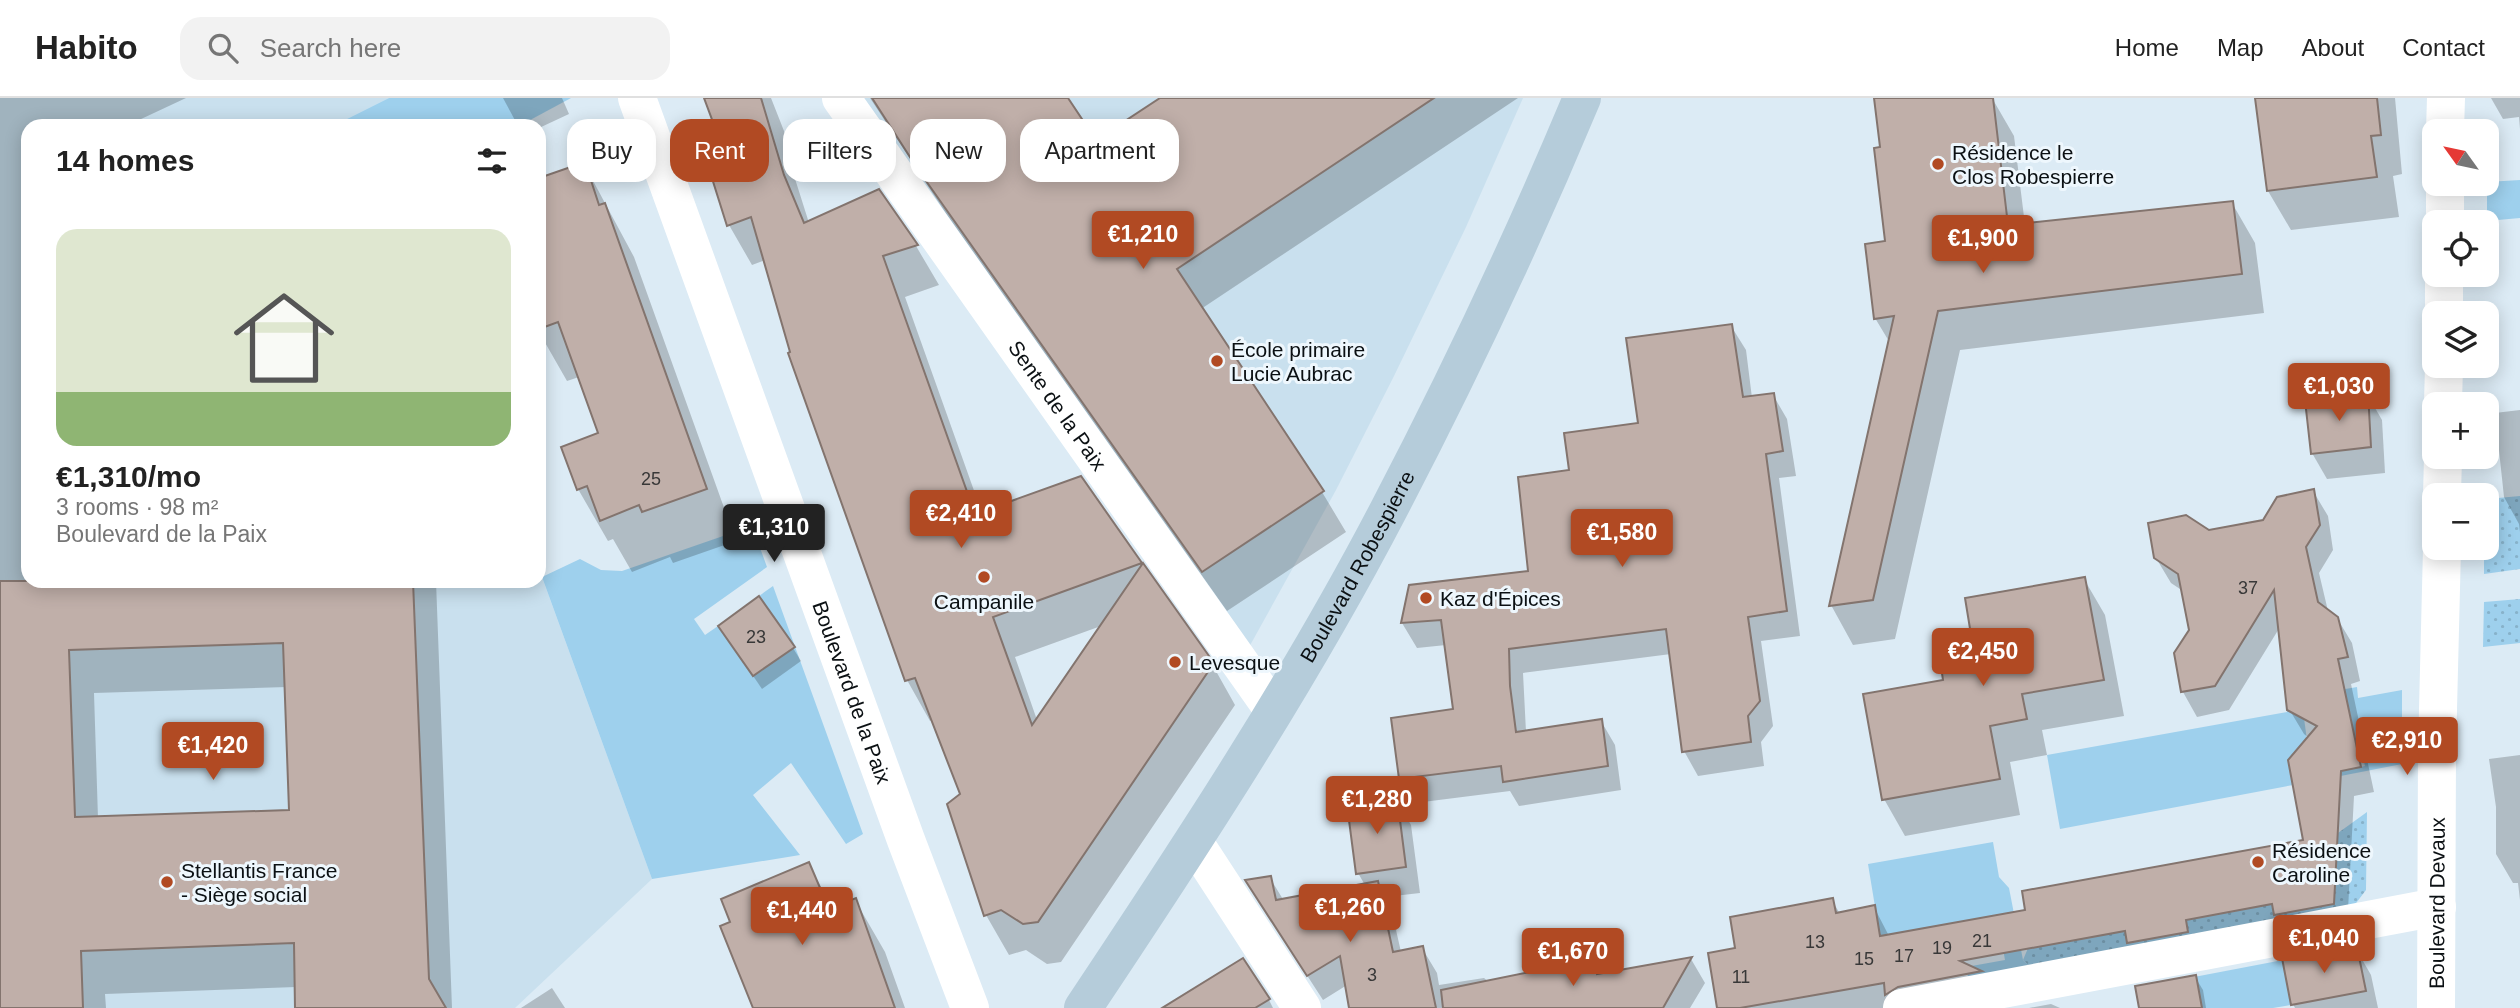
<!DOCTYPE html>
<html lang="en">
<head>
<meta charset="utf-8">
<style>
	:root { --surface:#fff; --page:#f2f2f2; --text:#222; --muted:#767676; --line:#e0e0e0; --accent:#b14a23 }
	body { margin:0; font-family:Arial,sans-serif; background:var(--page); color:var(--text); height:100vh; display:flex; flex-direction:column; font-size:26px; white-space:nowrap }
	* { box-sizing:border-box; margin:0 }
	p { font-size:23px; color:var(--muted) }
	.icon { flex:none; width:38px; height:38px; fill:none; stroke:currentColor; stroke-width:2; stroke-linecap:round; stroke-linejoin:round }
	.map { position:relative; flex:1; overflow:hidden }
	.side { position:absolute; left:21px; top:21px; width:525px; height:469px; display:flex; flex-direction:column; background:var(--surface); border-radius:21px; box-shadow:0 4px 18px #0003 }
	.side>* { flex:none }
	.hud { position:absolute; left:567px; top:21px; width:665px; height:63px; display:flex; gap:14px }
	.needle { width:46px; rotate:303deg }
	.buttons { position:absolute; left:2422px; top:21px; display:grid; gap:14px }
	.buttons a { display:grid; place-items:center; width:77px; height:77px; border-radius:14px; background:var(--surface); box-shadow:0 4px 18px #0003; font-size:35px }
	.price { position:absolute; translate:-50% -60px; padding:0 16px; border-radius:7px; background:var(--accent); color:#fff; font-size:23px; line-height:46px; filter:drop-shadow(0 2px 4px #0008) }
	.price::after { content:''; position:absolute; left:50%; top:42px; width:21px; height:16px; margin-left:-10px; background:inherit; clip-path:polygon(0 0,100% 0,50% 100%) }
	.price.on { background:#222; color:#fff }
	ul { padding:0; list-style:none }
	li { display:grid; align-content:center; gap:14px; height:371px; padding:0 35px }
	li span { display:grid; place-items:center; height:217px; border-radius:21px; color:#555 }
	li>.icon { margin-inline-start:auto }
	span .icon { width:126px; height:126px; fill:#fffc; stroke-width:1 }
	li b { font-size:30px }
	h2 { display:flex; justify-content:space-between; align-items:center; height:84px; padding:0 35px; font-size:30px }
	.chip { padding:0 24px; border-radius:21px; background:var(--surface); box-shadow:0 4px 18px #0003; font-size:24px; line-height:63px }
	.chip.on { background:var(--accent); color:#fff }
	header { display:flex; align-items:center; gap:42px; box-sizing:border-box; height:98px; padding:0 35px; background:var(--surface); border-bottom:2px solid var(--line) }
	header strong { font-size:33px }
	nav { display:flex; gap:38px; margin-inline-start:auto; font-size:24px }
	.search { width:490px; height:63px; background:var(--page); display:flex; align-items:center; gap:18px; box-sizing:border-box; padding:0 24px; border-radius:21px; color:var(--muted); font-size:26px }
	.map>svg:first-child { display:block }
	.built { fill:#c9e0ee }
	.grass { fill:url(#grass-dots) }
	.garden { fill:#9ed0ed }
	.shadow { fill:#0003; fill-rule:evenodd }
	.building { fill:#c0afa9; stroke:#83746e; stroke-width:2; fill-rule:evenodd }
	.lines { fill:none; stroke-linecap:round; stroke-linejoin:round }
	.minor { stroke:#fff; stroke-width:38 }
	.major { stroke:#b5ccda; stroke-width:38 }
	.poi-dot { fill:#b14a23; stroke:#eef7fd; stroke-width:2.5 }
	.labels { text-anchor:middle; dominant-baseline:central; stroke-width:6; stroke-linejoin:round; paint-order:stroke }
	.number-label { font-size:18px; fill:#383838 }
	.poi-label { font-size:21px; fill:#0b1013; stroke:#eef7fd; text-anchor:start }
	.street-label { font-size:21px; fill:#0b1013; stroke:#eef7fd }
</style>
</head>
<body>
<header>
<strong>Habito</strong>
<div class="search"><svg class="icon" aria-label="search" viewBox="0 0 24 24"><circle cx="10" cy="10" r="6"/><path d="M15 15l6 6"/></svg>Search here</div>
<nav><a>Home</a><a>Map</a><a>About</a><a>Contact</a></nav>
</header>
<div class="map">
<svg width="2520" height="910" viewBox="0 0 2520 910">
	<defs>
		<pattern id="grass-dots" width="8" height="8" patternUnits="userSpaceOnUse" patternTransform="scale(1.75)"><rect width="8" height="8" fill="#9ed0ed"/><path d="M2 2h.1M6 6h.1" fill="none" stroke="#87b2ca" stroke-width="1.8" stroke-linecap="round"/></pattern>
	</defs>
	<rect width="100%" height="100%" fill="#dcebf5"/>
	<g class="built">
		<polygon points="0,0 389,0 333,28 28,28 28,483 539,483 539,471 652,781 515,910 0,910"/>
		<polygon points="852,0 1523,0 1466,129 1394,278 1336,392 1248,551"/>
	</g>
	<g class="grass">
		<polygon points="2520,398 2520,471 2484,476 2484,450 2487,450 2487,401"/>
		<polygon points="2520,501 2520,545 2483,549 2484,504"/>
		<polygon points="2367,714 2366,792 2344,821 2039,877 2023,862 2031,843 2033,850 2334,794 2338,735"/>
	</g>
	<g class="garden">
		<polygon points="389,0 571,0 519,28 333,28"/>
		<polygon points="2520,82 2520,120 2487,123 2487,84"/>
		<polygon points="752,428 767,469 694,521 705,537 718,528 753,578 795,549 759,498 773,488 863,736 846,746 791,665 753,697 800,757 652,781 542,479 580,461 601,472 622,473"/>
		<polygon points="2357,589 2358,600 2402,592 2402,666 2315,683 2313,679 2365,668 2360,644 2356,644 2350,614 2334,593"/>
		<polygon points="2287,612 2304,620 2308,650 2296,652 2288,662 2293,687 2060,731 2047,657 2287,614"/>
		<polygon points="1993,744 1999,779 2009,790 2023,862 2039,877 1970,889 1966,869 2005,862 1997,818 1880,839 1868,766"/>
		<polygon points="2283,862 2291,907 2273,910 2202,910 2194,879"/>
	</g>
	<g class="shadow">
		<path d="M0,0H186L139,22L73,25V28H28V483H436L452,910H297L296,889L105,896L106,910H0ZM287,589L291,714L98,720L94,595Z"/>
		<polygon points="503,0 562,0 569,16 539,30 518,28"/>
		<path d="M706,0H771L797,66L791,68L809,125L878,94L916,148L939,187L905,199L982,415L1081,380L1212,566L1235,607L1061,864L1047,866L1026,852L1009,857L986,817L962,697L933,621L930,623L907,582L792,255L765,162L752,167L729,127L733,71ZM1101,528L1037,622L1015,559Z"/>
		<polygon points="870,0 1066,0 1096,45 1163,0 1518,0 1201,211 1322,394 1346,434 1227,513 945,114"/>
		<polygon points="1876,0 1992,0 2014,38 2025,127 2232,105 2255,145 2264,215 1960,252 1895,541 1853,547 1831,507 1890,245 1875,220 1887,145"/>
		<polygon points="2257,0 2395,0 2402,76 2393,78 2399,119 2291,132 2268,93"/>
		<polygon points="2491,0 2520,0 2520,31 2519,19 2503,21"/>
		<polygon points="584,66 634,159 736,443 673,465 670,459 632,474 613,441 608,443 578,391 600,336 579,279 567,283 539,234 539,82"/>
		<polygon points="1731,228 1746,252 1752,300 1773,297 1787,321 1796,378 1779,380 1800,538 1761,543 1773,628 1761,644 1764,668 1698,678 1684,653 1671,556 1523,575 1526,634 1601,623 1615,647 1621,692 1519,708 1510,693 1415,705 1400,680 1455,613 1446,547 1417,550 1402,525 1411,489 1530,475 1571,374 1640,326"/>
		<polygon points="2367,296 2382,322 2385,375 2327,381 2312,355"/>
		<polygon points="2520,312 2520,434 2519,426 2504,399 2495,315"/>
		<polygon points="2313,393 2328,418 2333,452 2319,475 2328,513 2337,520 2352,545 2360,583 2351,586 2374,694 2354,698 2347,831 1927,910 1719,910 1737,851 1832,802 1840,816 1874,809 1889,838 2027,814 2305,743 2309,640 2304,636 2289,611 2280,529 2229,612 2197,619 2183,594 2176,556 2190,532 2183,493 2171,485 2156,460 2209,434 2264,424"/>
		<polygon points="2084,481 2105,517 2124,618 2042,632 2047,657 2010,664 2020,717 1905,738 1884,701 1945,583"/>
		<polygon points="728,541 793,550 801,563 762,591"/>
		<polygon points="2520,657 2520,802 2518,785 2513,785 2496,756 2496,709 2489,661"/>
		<polygon points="1396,701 1411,727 1420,795 1385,799 1391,810 1401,854 1422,850 1437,875 1439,887 1484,880 1489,884 1593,863 1601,877 1691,861 1705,885 1690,910 1351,910 1347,887 1323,902 1262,808 1270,780 1284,803 1365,787 1358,775"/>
		<polygon points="808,767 834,811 855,802 885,854 905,910 790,910"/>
		<polygon points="2356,851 2371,877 2378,910 2295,910 2293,906"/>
		<polygon points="2195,879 2203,892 2206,910 2141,910"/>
		<polygon points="552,890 565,910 521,910"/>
		<polygon points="1269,902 1273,910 1165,910"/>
		<polygon points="2051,906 2060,910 2029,910"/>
	</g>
	<g class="building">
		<polygon points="704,0 761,0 784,77 804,125 879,91 918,147 883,158 975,416 1081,378 1142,465 993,519 1032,627 1143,465 1214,565 1038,824 1023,826 1001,812 984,818 947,706 960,696 915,580 905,583 788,255 790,254 751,119 727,128 711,77 730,70"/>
		<polygon points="872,0 1068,0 1096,42 1160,0 1434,0 1177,171 1324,393 1202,474 919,73"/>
		<polygon points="1874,0 1993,0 2008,127 2233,103 2242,176 1938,213 1873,502 1829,508 1894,218 1874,221 1865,146 1885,143 1874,50 1880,49"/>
		<polygon points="2255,0 2377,0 2381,37 2371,38 2377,79 2267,93"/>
		<polygon points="585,64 599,107 605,105 707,391 642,414 639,407 600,423 587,388 577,392 561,349 598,335 558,224 539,231 539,80"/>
		<polygon points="1732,226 1743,299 1774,295 1783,353 1766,356 1787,513 1748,519 1760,603 1748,618 1751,644 1682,654 1666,531 1509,551 1510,588 1516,634 1602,621 1608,668 1503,684 1501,668 1399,681 1391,620 1453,611 1441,522 1401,525 1409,487 1528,473 1518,379 1569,372 1564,335 1638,325 1626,240"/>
		<polygon points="2368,294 2371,349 2311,356 2305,302"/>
		<polygon points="2314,391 2320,427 2306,449 2318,504 2338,519 2348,559 2338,561 2361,669 2341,673 2334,806 2274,817 2272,806 2186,822 2188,834 2127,845 2125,833 1960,863 1982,873 1898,889 1885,897 1884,885 1740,910 1717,910 1708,855 1735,850 1730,819 1833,800 1836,815 1875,807 1880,838 2025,812 2022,793 2303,742 2288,662 2317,628 2287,612 2274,492 2215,588 2181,594 2174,555 2189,532 2178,476 2154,460 2148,425 2186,417 2209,432 2263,422 2277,399"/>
		<polygon points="2085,479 2104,582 2022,596 2027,621 1990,628 2000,681 1882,702 1863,596 1943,582 1940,562 1974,555 1965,500"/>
		<path d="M0,483H413L429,881L446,910H295L294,845L81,853L83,910H0ZM283,545L289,712L75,719L69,552Z"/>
		<polygon points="759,498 795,549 753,578 718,528"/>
		<polygon points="1397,699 1406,769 1356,776 1347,707"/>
		<polygon points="809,764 829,811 856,800 895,910 753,910 720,828 730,824 721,801"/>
		<polygon points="1271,778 1276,802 1378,783 1393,854 1423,848 1436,910 1349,910 1340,858 1307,878 1245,782"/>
		<polygon points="2357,849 2366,893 2291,907 2282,860"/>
		<polygon points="1692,859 1663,910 1443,910 1441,892 1594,861 1597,876"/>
		<polygon points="1243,860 1270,901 1255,910 1162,910"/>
		<polygon points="2196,877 2202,910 2139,910 2135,888"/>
	</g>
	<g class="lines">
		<g class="minor">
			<path id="s1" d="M637,0L906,742L970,910"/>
			<path id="s2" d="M841,0L1274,613"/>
			<polyline points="2445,33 2446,0"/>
			<polyline points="2445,124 2445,86"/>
			<polyline points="2444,215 2444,177"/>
			<polyline points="2443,306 2444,268"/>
			<polyline points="2442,397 2443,359"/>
			<polyline points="1194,744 1302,910"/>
			<polyline points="1902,910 2437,809"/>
			<path id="s3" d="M2436,910L2437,652L2442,450"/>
		</g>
		<path class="major" id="s4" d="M1083,910C1191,748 1299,584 1389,411C1459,277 1524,139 1582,0"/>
	</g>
	<g class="poi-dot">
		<circle cx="1938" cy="66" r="7"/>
		<circle cx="1217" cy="263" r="7"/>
		<circle cx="984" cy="479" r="7"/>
		<circle cx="1426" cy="500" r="7"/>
		<circle cx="1175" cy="564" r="7"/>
		<circle cx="2258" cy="764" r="7"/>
		<circle cx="167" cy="784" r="7"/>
	</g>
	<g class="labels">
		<g class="number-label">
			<text x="651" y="381">25</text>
			<text x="2248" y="490">37</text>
			<text x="756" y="539">23</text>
			<text x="1982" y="843">21</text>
			<text x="1815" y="844">13</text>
			<text x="1942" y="850">19</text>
			<text x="1904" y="858">17</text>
			<text x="1864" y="861">15</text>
			<text x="1372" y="877">3</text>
			<text x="1741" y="879">11</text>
		</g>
		<g class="poi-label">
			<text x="1952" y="54">Résidence le<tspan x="1952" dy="24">Clos Robespierre</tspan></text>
			<text x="1231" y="251">École primaire<tspan x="1231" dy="24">Lucie Aubrac</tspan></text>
			<text x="1440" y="500">Kaz d'Épices</text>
			<text x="984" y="503" text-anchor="middle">Campanile</text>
			<text x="1189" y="564">Levesque</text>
			<text x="2272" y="752">Résidence<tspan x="2272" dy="24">Caroline</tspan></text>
			<text x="181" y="772">Stellantis France<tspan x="181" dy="24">- Siège social</tspan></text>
		</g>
		<g class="street-label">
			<text stroke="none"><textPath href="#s2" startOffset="376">Sente de la Paix</textPath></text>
			<text stroke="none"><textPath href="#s4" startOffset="520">Boulevard Robespierre</textPath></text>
			<text stroke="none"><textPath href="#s1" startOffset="632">Boulevard de la Paix</textPath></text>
			<text stroke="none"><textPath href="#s3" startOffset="105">Boulevard Devaux</textPath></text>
		</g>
	</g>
</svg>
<div class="buttons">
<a><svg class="needle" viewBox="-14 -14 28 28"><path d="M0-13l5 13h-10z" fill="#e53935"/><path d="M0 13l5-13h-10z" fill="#767676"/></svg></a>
<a><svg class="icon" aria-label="locate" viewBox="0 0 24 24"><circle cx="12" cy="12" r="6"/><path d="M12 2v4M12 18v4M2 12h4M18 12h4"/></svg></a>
<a><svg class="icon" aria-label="layers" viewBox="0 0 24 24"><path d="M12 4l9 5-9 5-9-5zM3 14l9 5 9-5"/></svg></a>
<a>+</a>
<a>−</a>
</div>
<b class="price" style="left:1143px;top:173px">€1,210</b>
<b class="price" style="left:1983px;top:177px">€1,900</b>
<b class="price" style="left:2339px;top:325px">€1,030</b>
<b class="price" style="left:961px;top:452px">€2,410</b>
<b class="price on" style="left:774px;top:466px">€1,310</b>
<b class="price" style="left:1622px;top:471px">€1,580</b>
<b class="price" style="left:1983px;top:590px">€2,450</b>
<b class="price" style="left:2407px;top:679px">€2,910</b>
<b class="price" style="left:213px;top:684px">€1,420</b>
<b class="price" style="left:1377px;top:738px">€1,280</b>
<b class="price" style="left:1350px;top:846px">€1,260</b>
<b class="price" style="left:802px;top:849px">€1,440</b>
<b class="price" style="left:2324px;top:877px">€1,040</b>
<b class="price" style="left:1573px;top:890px">€1,670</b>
<div class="hud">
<a class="chip">Buy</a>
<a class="chip on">Rent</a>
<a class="chip">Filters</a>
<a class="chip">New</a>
<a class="chip">Apartment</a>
</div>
<section class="side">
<h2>14 homes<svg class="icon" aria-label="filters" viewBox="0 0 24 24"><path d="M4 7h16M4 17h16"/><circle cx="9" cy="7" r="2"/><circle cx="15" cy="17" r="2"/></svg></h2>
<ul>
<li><span style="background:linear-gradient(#dfe7d0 75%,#8fb573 0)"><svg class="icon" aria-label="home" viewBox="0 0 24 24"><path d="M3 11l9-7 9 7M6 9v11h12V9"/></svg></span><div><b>€1,310/mo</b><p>3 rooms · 98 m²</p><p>Boulevard de la Paix</p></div></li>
</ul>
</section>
</div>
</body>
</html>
